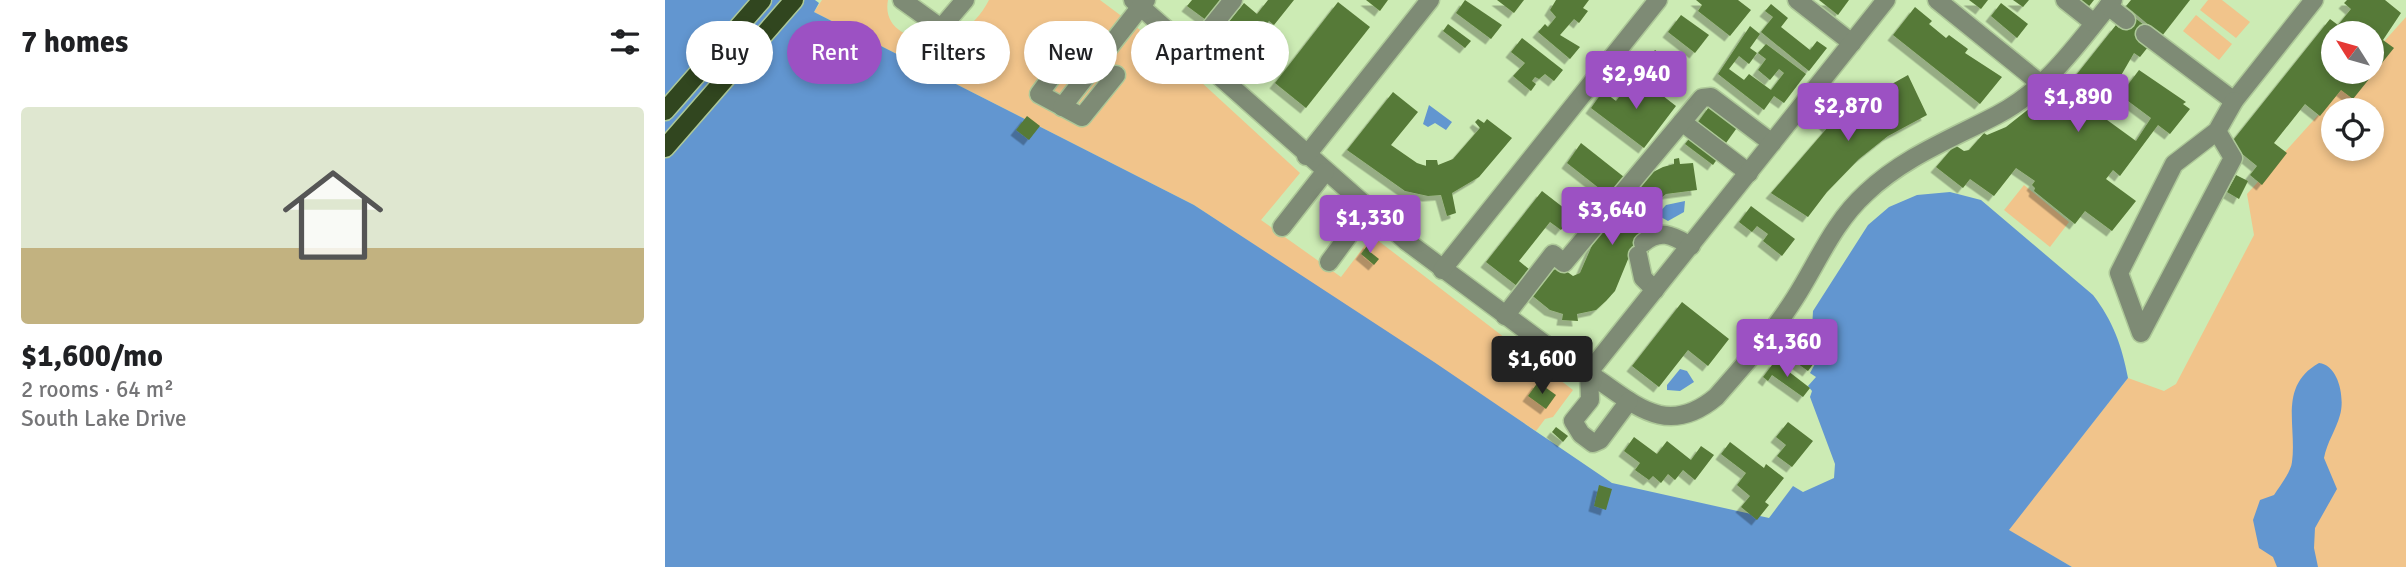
<!DOCTYPE html>
<html lang="en">
<head>
<meta charset="utf-8">
<style>
	:root { --surface:#fff; --page:#f6f6f6; --text:#202124; --muted:#757577; --line:#e0e0e0; --accent:#9c51c3 }
	body { margin:0; font-family:Signika,sans-serif; background:var(--page); color:var(--text); height:100vh; display:flex; flex-direction:column; font-size:26px; white-space:nowrap }
	* { box-sizing:border-box; margin:0 }
	p { font-size:23px; color:var(--muted) }
	.icon { flex:none; width:38px; height:38px; fill:none; stroke:currentColor; stroke-width:2; stroke-linecap:round; stroke-linejoin:round }
	.map { position:relative; flex:1; overflow:hidden }
	.details { display:flex; flex-direction:column; background:var(--surface); width:665px }
	.details>* { flex:none }
	.guide { position:absolute; left:21px; top:21px; width:665px; height:63px; display:flex; gap:14px }
	.needle { width:46px; rotate:307deg }
	.controls { position:absolute; left:1656px; top:21px; display:grid; gap:14px }
	.controls a { display:grid; place-items:center; width:63px; height:63px; border-radius:50%; background:var(--surface); box-shadow:0 4px 10px #0003; font-size:35px }
	.price { position:absolute; translate:-50% -60px; padding:0 16px; border-radius:7px; background:var(--accent); color:#fff; font-size:23px; line-height:46px; filter:drop-shadow(0 2px 4px #0008) }
	.price::after { content:''; position:absolute; left:50%; top:42px; width:21px; height:16px; margin-left:-10px; background:inherit; clip-path:polygon(0 0,100% 0,50% 100%) }
	.price.active { background:#222; color:#fff }
	ul { padding:0; list-style:none }
	li { display:grid; align-content:center; gap:14px; height:371px; padding:0 21px }
	li+li { border-top:2px solid var(--line) }
	li span { display:grid; place-items:center; height:217px; border-radius:7px; color:#555 }
	li>.icon { margin-inline-start:auto }
	span .icon { width:126px; height:126px; fill:#fffc; stroke-width:1 }
	li b { font-size:30px }
	h2 { display:flex; justify-content:space-between; align-items:center; height:84px; padding:0 21px; font-size:30px }
	.chip { padding:0 24px; border-radius:32px; background:var(--surface); box-shadow:0 4px 10px #0003; font-size:24px; line-height:63px }
	.chip.active { background:var(--accent); color:#fff }
	main { display:flex; flex:1; min-height:0 }
	.map>svg:first-child { display:block }
	.green { fill:#f1c48b; fill-rule:evenodd }
	.water { fill:#6296d0 }
	.building { fill:#577a37; fill-rule:evenodd; filter:url(#shadow) }
	.lines { fill:none; stroke-linecap:round; stroke-linejoin:round }
	.minor-casing { stroke:#adc898; stroke-width:21 }
	.major-casing { stroke:#adc898; stroke-width:21 }
	.minor { stroke:#7e8b75; stroke-width:18 }
	.major { stroke:#31461f; stroke-width:18 }
</style>
</head>
<body>
<main>
<section class="details">
<h2>7 homes<svg class="icon" aria-label="filters" viewBox="0 0 24 24"><path d="M4 7h16M4 17h16"/><circle cx="9" cy="7" r="2"/><circle cx="15" cy="17" r="2"/></svg></h2>
<ul>
<li><span style="background:linear-gradient(#dfe7d0 65%,#c2b280 0)"><svg class="icon" aria-label="home" viewBox="0 0 24 24"><path d="M3 11l9-7 9 7M6 9v11h12V9"/></svg></span><div><b>$1,600/mo</b><p>2 rooms · 64 m²</p><p>South Lake Drive</p></div></li>
</ul>
</section>
<div class="map">
<svg width="1741" height="567" viewBox="0 0 1741 567">
	<defs>
		<filter id="shadow"><feDropShadow dx="-5.5" dy="5.5" stdDeviation="0" flood-color="#0004"/></filter>
	</defs>
	<rect width="100%" height="100%" fill="#ccebb4"/>
	<g class="green">
		<path d="M157,0H223C216,37 264,46 290,34C306,27 316,15 324,0H435L498,47L635,173L596,220L676,277L707,236L908,390L888,417L880,419L871,431L529,205L149,12Z"/>
		<polygon points="1543,0 1557,0 1585,22 1571,38 1535,10"/>
		<polygon points="1531,15 1567,44 1554,60 1518,31"/>
		<path d="M1741,17V567H1407L1343,530L1463,378L1499,391L1511,384L1589,235L1582,194L1692,72H1706V56ZM1668,110H1706V149H1668Z"/>
		<polygon points="1359,185 1404,222 1385,247 1339,210"/>
	</g>
	<g class="water">
		<path d="M0,0H150L154,3L149,12L529,205L769,362L947,483L1104,518L1128,486L1138,492L1169,478L1170,464L1145,397L1147,391L1143,386L1151,377L1145,373L1151,362L1141,352L1153,338L1147,329L1148,311L1203,225L1224,207L1252,195L1285,192L1316,200L1428,295C1448,321 1457,346 1463,378L1344,530L1407,567H0Z"/>
		<polygon points="764,105 787,122 781,130 770,123 763,127 758,124"/>
		<polygon points="1020,201 1019,212 1003,221 992,215 1001,205"/>
		<path d="M1654,363C1674,365 1680,399 1675,415C1671,430 1662,442 1659,458L1672,489L1650,528L1649,548L1653,567H1612L1608,557L1594,548L1588,520L1595,500L1609,495C1614,487 1626,472 1627,462C1632,426 1613,386 1654,363Z"/>
		<polygon points="1015,369 1022,371 1029,382 1015,391 1002,390 1002,385"/>
	</g>
	<g class="building">
		<polygon points="527,0 557,0 541,20 522,6"/>
		<polygon points="603,0 629,0 609,25 604,21 579,52 555,33 579,3 592,14"/>
		<polygon points="701,0 723,0 715,11"/>
		<polygon points="800,0 837,25 826,39 791,13"/>
		<polygon points="832,0 859,0 849,13"/>
		<polygon points="891,0 924,0 918,8 923,11 914,23 909,19 895,35 915,47 905,59 873,32 880,24 883,27 891,17 885,10"/>
		<polygon points="1031,0 1073,0 1086,10 1065,36 1033,11 1037,5"/>
		<polygon points="1154,0 1184,0 1173,15"/>
		<polygon points="1304,0 1323,0 1316,9"/>
		<polygon points="1348,0 1364,0 1358,7"/>
		<polygon points="1407,0 1429,0 1421,10"/>
		<polygon points="1466,0 1525,0 1497,36 1461,6"/>
		<path d="M1682,0H1720L1736,13L1718,40L1729,48L1688,99L1676,90L1655,116L1640,104L1609,143L1622,153L1597,185L1585,175L1592,166L1565,144L1665,19L1673,25L1686,9L1679,3ZM1668,33H1706V72H1668Z"/>
		<polygon points="673,2 705,27 641,108 610,83"/>
		<polygon points="1336,3 1363,24 1352,38 1326,16"/>
		<polygon points="1106,4 1123,18 1116,27 1145,50 1152,41 1162,48 1144,71 1096,32 1108,17 1100,11"/>
		<polygon points="1250,7 1267,21 1264,24 1281,38 1284,35 1303,49 1300,53 1337,77 1315,104 1228,35"/>
		<path d="M1465,14L1484,29L1483,47L1475,57L1469,53L1454,79L1462,86L1474,70L1521,102L1518,104L1525,109L1505,134L1493,125L1455,176L1448,170L1441,179L1471,201L1447,231L1420,211L1410,224L1369,191L1370,188L1367,185L1370,181L1351,168L1329,196L1305,179L1298,188L1271,167L1290,145L1299,151L1304,150L1319,133L1322,135L1341,127L1389,89L1396,94L1451,25L1454,28ZM1455,95L1486,118L1471,141L1438,117Z"/>
		<polygon points="1016,15 1044,35 1030,53 1003,32"/>
		<polygon points="783,24 806,41 800,48 778,31"/>
		<polygon points="1085,26 1095,34 1085,48 1092,53 1084,64 1074,56 1064,69 1079,80 1084,74 1106,90 1119,73 1114,69 1105,80 1093,70 1101,59 1093,53 1101,44 1141,74 1119,103 1109,96 1099,110 1053,74"/>
		<polygon points="857,38 898,70 889,81 880,74 874,79 870,77 867,81 871,84 866,91 848,76 860,63 846,52"/>
		<polygon points="990,50 1016,70 1002,88 977,68"/>
		<polygon points="971,75 1011,106 979,148 926,108 938,91 951,101"/>
		<polygon points="1243,75 1262,115 1223,136 1194,159 1162,192 1143,217 1106,193 1163,127 1152,116 1162,108 1171,120 1200,99"/>
		<polygon points="728,92 753,112 726,145 752,163 761,166 761,160 772,160 773,165 788,159 815,128 810,122 813,119 819,123 822,119 847,138 814,177 787,193 791,213 782,216 776,195 763,196 740,191 682,150"/>
		<polygon points="1046,104 1074,125 1061,143 1033,122"/>
		<polygon points="362,116 375,126 364,140 351,130"/>
		<polygon points="1028,134 1055,155 1048,165 1020,144"/>
		<polygon points="916,143 959,177 944,196 902,163"/>
		<polygon points="1014,158 1015,164 1028,163 1032,190 1001,194 986,206 971,240 986,246 981,258 966,252 950,291 941,301 931,310 912,314 913,321 897,320 898,314 885,310 864,293 884,266 889,270 893,265 908,276 915,273 935,227 946,231 949,225 945,219 952,215 947,210 976,178 998,167 1009,164 1009,159"/>
		<polygon points="1571,175 1583,181 1574,199 1562,192"/>
		<polygon points="877,191 908,215 896,230 885,222 854,261 865,270 852,286 821,262"/>
		<polygon points="1086,206 1130,239 1117,256 1098,241 1103,234 1092,226 1087,232 1074,222"/>
		<polygon points="704,243 708,246 704,251 714,259 709,265 696,254"/>
		<polygon points="1017,302 1064,339 1043,366 1023,350 994,387 967,366"/>
		<polygon points="1144,327 1153,334 1141,351 1152,359 1143,371 1122,356"/>
		<polygon points="1110,361 1145,388 1138,397 1107,375 1103,381 1098,377"/>
		<polygon points="873,382 891,395 881,409 863,396"/>
		<polygon points="1123,422 1148,441 1127,467 1112,456 1121,445 1111,437"/>
		<polygon points="891,427 903,436 898,442 887,432"/>
		<polygon points="969,437 992,454 1002,441 1026,460 1036,446 1049,455 1030,480 1018,470 1010,480 1003,474 996,483 988,476 984,480 970,470 975,463 959,451"/>
		<polygon points="1065,442 1099,468 1101,464 1119,478 1100,502 1104,505 1092,520 1076,507 1085,496 1072,485 1081,473 1056,454"/>
		<polygon points="934,485 947,489 941,510 929,506"/>
	</g>
	<g class="lines">
		<defs>
			<g id="minor">
				<polyline points="237,0 276,28 300,0"/>
				<path d="M468,0L741,241L905,363C958,388 992,446 1051,397C1078,366 1108,333 1130,298C1153,262 1168,223 1201,193C1239,157 1286,139 1332,115C1381,90 1414,42 1448,0"/>
				<polyline points="1132,0 1187,43"/>
				<polyline points="1272,0 1376,84"/>
				<polyline points="1400,0 1429,23"/>
				<polyline points="1443,6 1461,20"/>
				<polyline points="1480,34 1569,101 1649,0"/>
				<polyline points="411,44 374,94 417,117 451,75"/>
				<polyline points="527,51 568,0"/>
				<polyline points="397,107 481,0"/>
				<polyline points="1017,122 1084,173"/>
				<polyline points="1552,131 1568,158 1476,333 1454,273 1509,164 1552,131 1569,101"/>
				<polyline points="641,156 765,0"/>
				<polyline points="617,227 660,172"/>
				<path d="M978,243C996,228 1008,236 1026,246"/>
				<polyline points="973,255 978,278 990,290"/>
				<polyline points="664,262 703,209"/>
				<polyline points="777,270 993,0"/>
				<polyline points="840,316 888,254 899,263 1037,98 1046,97 1107,143"/>
				<polyline points="924,372 1221,0"/>
				<polyline points="924,372 925,400 908,421 916,434 928,443 935,440 964,401"/>
			</g>
			<g id="major">
				<polyline points="0,111 97,0"/>
				<polyline points="0,148 129,0"/>
			</g>
		</defs>
		<use href="#minor" class="minor-casing"/>
		<use href="#major" class="major-casing"/>
		<use href="#minor" class="minor"/>
		<use href="#major" class="major"/>
	</g>
</svg>
<div class="controls">
<a><svg class="needle" viewBox="-14 -14 28 28"><path d="M0-13l5 13h-10z" fill="#e53935"/><path d="M0 13l5-13h-10z" fill="#757577"/></svg></a>
<a><svg class="icon" aria-label="locate" viewBox="0 0 24 24"><circle cx="12" cy="12" r="6"/><path d="M12 2v4M12 18v4M2 12h4M18 12h4"/></svg></a>
</div>
<b class="price" style="left:971px;top:111px">$2,940</b>
<b class="price" style="left:1413px;top:134px">$1,890</b>
<b class="price" style="left:1183px;top:143px">$2,870</b>
<b class="price" style="left:947px;top:247px">$3,640</b>
<b class="price" style="left:705px;top:255px">$1,330</b>
<b class="price" style="left:1122px;top:379px">$1,360</b>
<b class="price active" style="left:877px;top:396px">$1,600</b>
<div class="guide">
<a class="chip">Buy</a>
<a class="chip active">Rent</a>
<a class="chip">Filters</a>
<a class="chip">New</a>
<a class="chip">Apartment</a>
</div>
</div>
</main>
</body>
</html>
